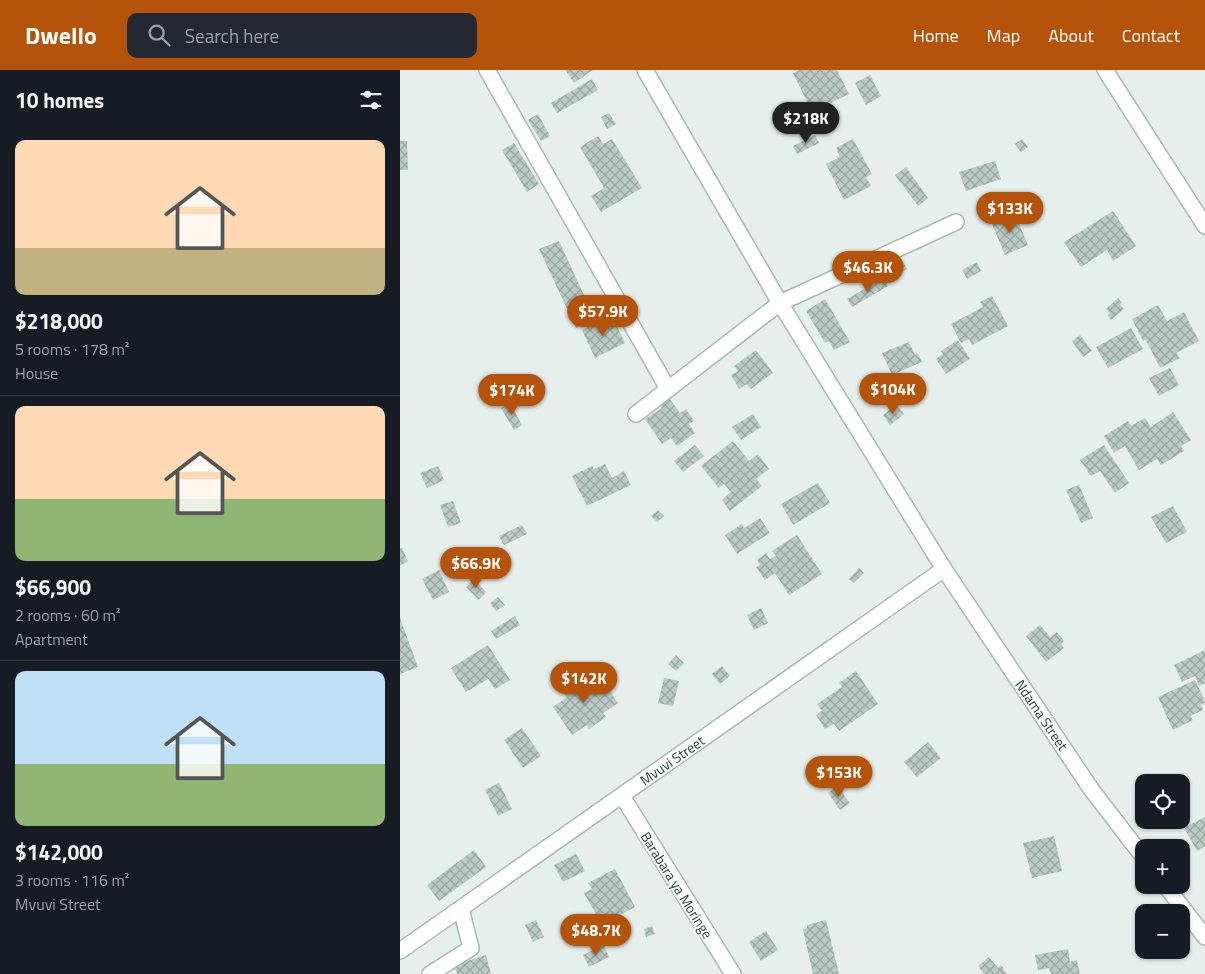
<!DOCTYPE html>
<html lang="en">
<head>
<meta charset="utf-8">
<style>
	:root { --surface:#171b24; --page:#242831; --text:#f1f3f6; --muted:#9ea1a6; --line:#363941; --accent:#b45309 }
	body { margin:0; font-family:"Titillium Web",sans-serif; background:var(--page); color:var(--text); height:100vh; display:flex; flex-direction:column; font-size:19px; white-space:nowrap }
	* { box-sizing:border-box; margin:0 }
	p { font-size:16px; color:var(--muted) }
	.icon { flex:none; width:28px; height:28px; fill:none; stroke:currentColor; stroke-width:2; stroke-linecap:round; stroke-linejoin:round }
	.map { position:relative; flex:1; overflow:hidden }
	.drawer { display:flex; flex-direction:column; background:var(--surface); width:400px }
	.drawer>* { flex:none }
	.controls { position:absolute; left:735px; top:704px; display:grid; gap:10px }
	.controls a { display:grid; place-items:center; width:55px; height:55px; border-radius:10px; background:var(--surface); box-shadow:0 1px 4px #0004; font-size:25px }
	.price { position:absolute; translate:-50% -42px; padding:0 11px; border-radius:18px; background:var(--accent); color:#fff; font-size:16px; line-height:32px; filter:drop-shadow(0 1px 2px #0008) }
	.price::after { content:''; position:absolute; left:50%; top:30px; width:15px; height:11px; margin-left:-8px; background:inherit; clip-path:polygon(0 0,100% 0,50% 100%) }
	.price.active { background:#222; color:#fff }
	ul { padding:0; list-style:none }
	li { display:grid; align-content:center; gap:10px; height:265px; padding:0 15px }
	li+li { border-top:1px solid var(--line) }
	li span { display:grid; place-items:center; height:155px; border-radius:10px; color:#555 }
	li>.icon { margin-inline-start:auto }
	span .icon { width:90px; height:90px; fill:#fffc; stroke-width:1 }
	li b { font-size:21px }
	h2 { display:flex; justify-content:space-between; align-items:center; height:60px; padding:0 15px; font-size:21px }
	header { display:flex; align-items:center; gap:30px; box-sizing:border-box; height:70px; padding:0 25px; background:var(--accent); color:#fff }
	header strong { font-size:24px }
	nav { display:flex; gap:28px; margin-inline-start:auto; font-size:18px }
	.search { width:350px; height:45px; background:var(--page); display:flex; align-items:center; gap:12px; box-sizing:border-box; padding:0 18px; border-radius:10px; color:var(--muted); font-size:19px }
	main { display:flex; flex:1; min-height:0 }
	.map>svg:first-child { display:block }
	.building { fill:url(#building-cross-hatch) }
	.lines { fill:none; stroke-linecap:round; stroke-linejoin:round }
	.minor-casing { stroke:#a8b8b2; stroke-width:18 }
	.minor { stroke:#fff; stroke-width:15 }
	.labels { text-anchor:middle; dominant-baseline:central; stroke-width:4; stroke-linejoin:round; paint-order:stroke }
	.street-label { font-size:14px; fill:#24423a; stroke:#f7fbf9 }
</style>
</head>
<body>
<header>
<strong>Dwello</strong>
<div class="search"><svg class="icon" aria-label="search" viewBox="0 0 24 24"><circle cx="10" cy="10" r="6"/><path d="M15 15l6 6"/></svg>Search here</div>
<nav><a>Home</a><a>Map</a><a>About</a><a>Contact</a></nav>
</header>
<main>
<section class="drawer">
<h2>10 homes<svg class="icon" aria-label="filters" viewBox="0 0 24 24"><path d="M4 7h16M4 17h16"/><circle cx="9" cy="7" r="2"/><circle cx="15" cy="17" r="2"/></svg></h2>
<ul>
<li><span style="background:linear-gradient(#ffd9b3 70%,#c2b280 0)"><svg class="icon" aria-label="home" viewBox="0 0 24 24"><path d="M3 11l9-7 9 7M6 9v11h12V9"/></svg></span><div><b>$218,000</b><p>5 rooms · 178 m²</p><p>House</p></div></li>
<li><span style="background:linear-gradient(#ffd9b3 60%,#8fb573 0)"><svg class="icon" aria-label="home" viewBox="0 0 24 24"><path d="M3 11l9-7 9 7M6 9v11h12V9"/></svg></span><div><b>$66,900</b><p>2 rooms · 60 m²</p><p>Apartment</p></div></li>
<li><span style="background:linear-gradient(#bfe0f5 60%,#8fb573 0)"><svg class="icon" aria-label="home" viewBox="0 0 24 24"><path d="M3 11l9-7 9 7M6 9v11h12V9"/></svg></span><div><b>$142,000</b><p>3 rooms · 116 m²</p><p>Mvuvi Street</p></div></li>
</ul>
</section>
<div class="map">
<svg width="805" height="904" viewBox="0 0 805 904">
	<defs>
		<pattern id="building-cross-hatch" width="8" height="8" patternUnits="userSpaceOnUse" patternTransform="scale(1.25)"><rect width="8" height="8" fill="#bbcac4"/><path d="M0 0l8 8M0 8l8-8" fill="none" stroke="#98a6a0"/></pattern>
	</defs>
	<rect width="100%" height="100%" fill="#e6efeb"/>
	<g class="building">
		<polygon points="165,0 193,0 174,13"/>
		<polygon points="400,0 437,0 449,24 412,42 393,3"/>
		<polygon points="470,5 481,26 466,35 455,13"/>
		<polygon points="192,9 198,20 157,43 151,33"/>
		<polygon points="209,43 216,54 207,59 201,47"/>
		<polygon points="138,44 150,66 141,71 128,50"/>
		<polygon points="415,65 419,73 397,84 393,76"/>
		<polygon points="198,66 203,74 212,69 242,118 201,142 191,126 204,118 180,77"/>
		<polygon points="453,69 472,104 466,107 471,116 444,130 426,94 440,87 436,78"/>
		<polygon points="622,69 628,77 621,82 615,74"/>
		<polygon points="0,71 7,71 8,100 0,100"/>
		<polygon points="114,73 139,114 127,122 102,80"/>
		<polygon points="595,91 601,109 566,121 559,102"/>
		<polygon points="506,97 528,128 518,136 495,105"/>
		<polygon points="713,141 736,176 713,191 707,180 681,197 664,172"/>
		<polygon points="615,144 628,175 605,185 592,154"/>
		<polygon points="159,171 195,249 176,258 139,179"/>
		<polygon points="501,189 507,199 493,208 486,197"/>
		<polygon points="577,192 581,201 567,209 562,200"/>
		<polygon points="483,208 488,216 452,237 447,229"/>
		<polygon points="592,226 608,256 572,275 569,269 561,273 551,254 583,237 580,232"/>
		<polygon points="718,228 722,233 720,235 724,239 711,250 707,245 710,243 706,239"/>
		<polygon points="425,229 450,272 434,280 429,271 425,273 406,241"/>
		<polygon points="758,235 767,251 784,242 799,271 776,283 780,288 760,298 746,270 743,271 732,249"/>
		<polygon points="212,246 225,273 195,288 182,260"/>
		<polygon points="731,258 743,279 708,298 696,277"/>
		<polygon points="680,265 692,281 683,287 672,271"/>
		<polygon points="558,270 570,289 546,304 536,289 543,284 541,281"/>
		<polygon points="509,272 515,285 518,284 522,292 492,305 482,283"/>
		<polygon points="356,280 373,303 351,319 347,314 339,319 331,305 338,301 334,296"/>
		<polygon points="770,298 779,315 759,326 749,308"/>
		<polygon points="266,324 280,343 286,339 294,351 289,354 295,363 277,376 271,368 262,374 245,349 262,338 257,330"/>
		<polygon points="110,333 122,355 114,360 101,338"/>
		<polygon points="496,335 504,344 490,355 483,345"/>
		<polygon points="773,342 791,370 781,376 784,381 761,395 757,389 739,400 725,376 714,383 704,366 728,351 731,356 745,348 751,357"/>
		<polygon points="353,344 361,357 341,370 332,357"/>
		<polygon points="333,371 349,391 358,384 369,399 356,409 362,416 330,441 322,430 331,422 324,414 319,418 301,396"/>
		<polygon points="295,375 304,386 283,402 274,391"/>
		<polygon points="704,375 729,413 715,423 700,401 691,406 680,390"/>
		<polygon points="205,394 212,408 224,401 231,415 187,436 172,406 192,396 194,399"/>
		<polygon points="38,396 44,410 27,418 20,403"/>
		<polygon points="418,413 430,433 393,455 381,434"/>
		<polygon points="679,415 693,448 681,453 666,420"/>
		<polygon points="53,431 61,453 48,457 40,435"/>
		<polygon points="773,436 787,462 766,473 751,447"/>
		<polygon points="258,440 264,446 257,452 251,446"/>
		<polygon points="360,448 370,463 337,484 325,465 342,454 344,458"/>
		<polygon points="122,455 127,464 104,475 99,466"/>
		<polygon points="397,465 422,504 389,525 375,503 365,510 356,497 360,495 357,490 366,483 370,489 376,486 372,481"/>
		<polygon points="2,478 8,491 0,496 0,479"/>
		<polygon points="459,498 464,503 454,513 449,509"/>
		<polygon points="39,500 49,522 33,530 22,509"/>
		<polygon points="74,509 86,522 79,530 66,517"/>
		<polygon points="98,527 105,535 96,541 90,533"/>
		<polygon points="361,538 368,553 354,560 347,545"/>
		<polygon points="115,546 120,555 96,569 91,561"/>
		<polygon points="0,548 18,597 0,604"/>
		<polygon points="640,555 650,567 657,562 664,571 661,574 664,578 646,592 626,566"/>
		<polygon points="88,575 110,610 95,619 88,609 66,622 51,598"/>
		<polygon points="805,580 805,613 799,616 795,606 782,612 774,595"/>
		<polygon points="276,585 284,593 276,601 268,594"/>
		<polygon points="322,596 330,606 320,614 312,604"/>
		<polygon points="456,601 478,634 439,661 434,654 425,659 416,645 422,641 417,634 442,617 439,613"/>
		<polygon points="181,604 188,615 200,606 218,633 203,643 206,647 189,659 187,655 172,665 153,637 167,627 160,618"/>
		<polygon points="264,608 279,611 273,636 258,633"/>
		<polygon points="795,610 805,631 805,633 801,635 803,640 790,646 793,650 773,660 758,627"/>
		<polygon points="122,658 141,686 123,698 104,670"/>
		<polygon points="528,672 541,688 517,707 504,692"/>
		<polygon points="99,713 112,739 98,746 85,720"/>
		<polygon points="437,716 450,733 440,740 428,723"/>
		<polygon points="805,747 805,776 797,781 784,758"/>
		<polygon points="654,766 662,801 632,808 623,773"/>
		<polygon points="74,780 86,797 39,831 27,815"/>
		<polygon points="176,784 185,801 163,812 154,795"/>
		<polygon points="215,799 235,837 207,852 203,843 197,846 184,823 192,819 188,813"/>
		<polygon points="136,850 144,867 133,872 125,855"/>
		<polygon points="426,850 439,904 413,904 406,873 403,859 407,858 407,855"/>
		<polygon points="252,856 255,864 246,867 244,859"/>
		<polygon points="366,861 378,880 361,891 349,872"/>
		<polygon points="204,875 209,887 189,897 183,885"/>
		<polygon points="668,879 670,892 677,890 680,904 651,904 649,898 638,900 635,885"/>
		<polygon points="86,885 91,904 57,904 54,895"/>
		<polygon points="589,887 598,898 601,895 607,904 584,904 578,896"/>
	</g>
	<g class="lines">
		<defs>
			<g id="minor">
				<polyline points="87,0 268,319"/>
				<polyline points="245,0 380,233 544,499 691,719 744,788"/>
				<polyline points="705,0 805,156"/>
				<polyline points="236,344 380,233 556,152"/>
				<polyline points="222,726 333,904"/>
				<polyline points="765,815 805,867"/>
				<polyline points="0,881 544,499"/>
				<polyline points="30,904 71,878 61,839"/>
			</g>
		</defs>
		<use href="#minor" class="minor-casing"/>
		<use href="#minor" class="minor"/>
	</g>
	<g class="labels">
		<g class="street-label">
			<text transform="translate(642 645) rotate(56)">Ndama Street</text>
			<text transform="translate(272 690) rotate(-35)">Mvuvi Street</text>
			<text transform="translate(277 815) rotate(58)">Barabara ya Moringe</text>
		</g>
	</g>
</svg>
<div class="controls">
<a><svg class="icon" aria-label="locate" viewBox="0 0 24 24"><circle cx="12" cy="12" r="6"/><path d="M12 2v4M12 18v4M2 12h4M18 12h4"/></svg></a>
<a>+</a>
<a>−</a>
</div>
<b class="price active" style="left:406px;top:74px">$218K</b>
<b class="price" style="left:610px;top:164px">$133K</b>
<b class="price" style="left:468px;top:223px">$46.3K</b>
<b class="price" style="left:203px;top:267px">$57.9K</b>
<b class="price" style="left:493px;top:345px">$104K</b>
<b class="price" style="left:112px;top:346px">$174K</b>
<b class="price" style="left:76px;top:519px">$66.9K</b>
<b class="price" style="left:184px;top:634px">$142K</b>
<b class="price" style="left:439px;top:728px">$153K</b>
<b class="price" style="left:196px;top:886px">$48.7K</b>
</div>
</main>
</body>
</html>
